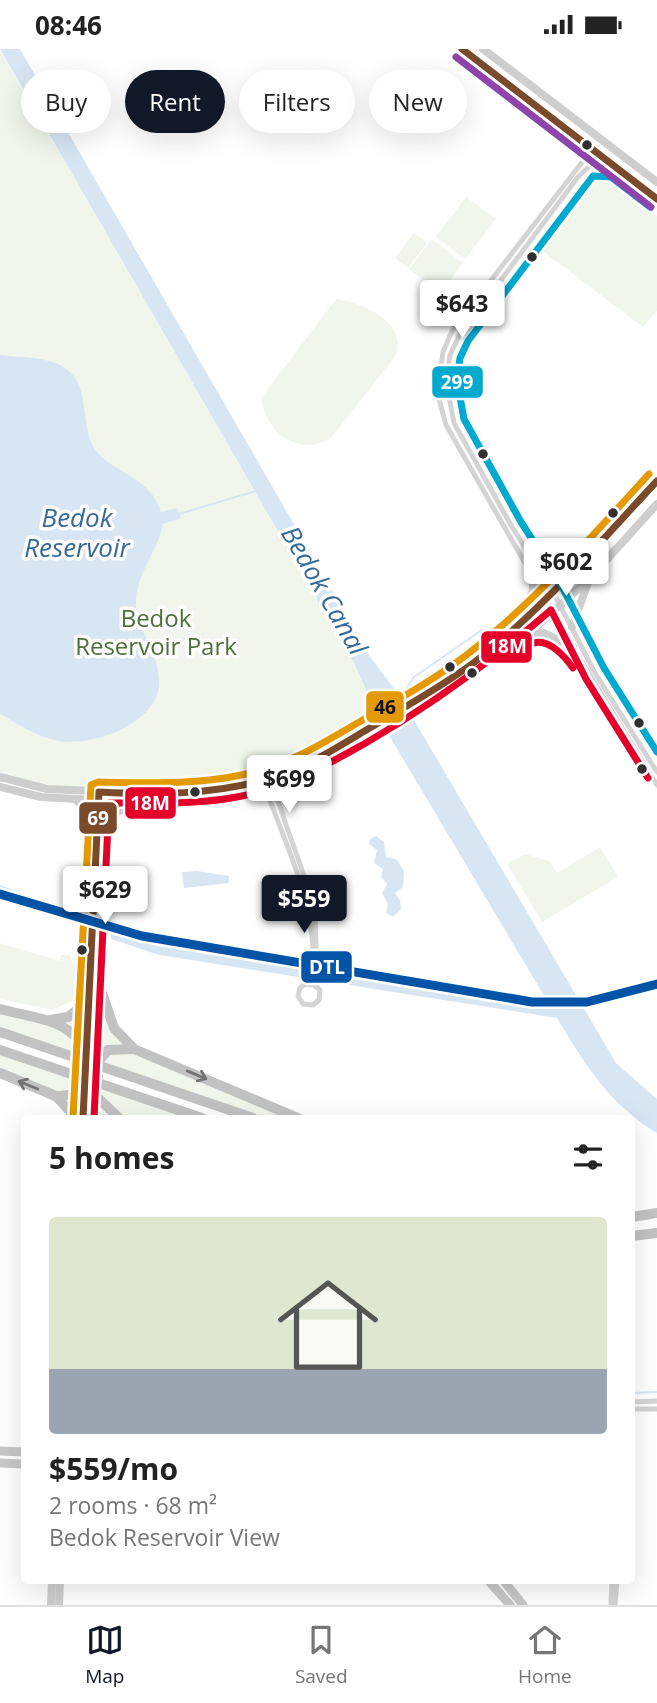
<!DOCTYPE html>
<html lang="en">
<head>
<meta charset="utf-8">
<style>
	:root { --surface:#fff; --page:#f6f6f6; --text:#222; --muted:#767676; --line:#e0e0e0; --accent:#111827 }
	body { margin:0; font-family:"Open Sans",sans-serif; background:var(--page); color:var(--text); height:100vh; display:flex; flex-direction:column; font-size:26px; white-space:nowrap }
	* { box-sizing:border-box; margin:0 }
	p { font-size:23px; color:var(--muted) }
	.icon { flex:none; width:38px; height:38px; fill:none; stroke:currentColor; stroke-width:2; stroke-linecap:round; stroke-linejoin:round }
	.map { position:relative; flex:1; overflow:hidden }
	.details { position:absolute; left:21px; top:1066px; width:614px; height:469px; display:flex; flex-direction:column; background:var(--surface); border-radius:7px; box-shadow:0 7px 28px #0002 }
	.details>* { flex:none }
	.hud { position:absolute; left:21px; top:21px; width:616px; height:63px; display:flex; gap:14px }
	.price { position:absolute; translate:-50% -60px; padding:0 16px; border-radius:7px; background:#fff; color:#222; font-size:23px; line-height:46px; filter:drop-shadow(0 2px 4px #0008) }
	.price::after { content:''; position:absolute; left:50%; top:42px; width:21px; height:16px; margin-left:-10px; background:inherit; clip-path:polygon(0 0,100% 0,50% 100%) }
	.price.selected { background:var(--accent); color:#fff }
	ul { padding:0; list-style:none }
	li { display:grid; align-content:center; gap:14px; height:371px; padding:0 28px }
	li+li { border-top:2px solid var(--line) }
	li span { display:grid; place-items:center; height:217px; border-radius:7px; color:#555 }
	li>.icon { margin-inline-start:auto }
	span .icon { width:126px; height:126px; fill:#fffc; stroke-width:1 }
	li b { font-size:30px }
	h2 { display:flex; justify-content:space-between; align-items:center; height:84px; padding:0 28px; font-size:30px }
	.chip { padding:0 24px; border-radius:32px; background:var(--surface); box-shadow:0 7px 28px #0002; font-size:24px; line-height:63px }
	.chip.selected { background:var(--accent); color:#fff }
	.status { display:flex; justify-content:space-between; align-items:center; height:49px; padding:0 35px; background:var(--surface); direction:ltr }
	.status svg { height:19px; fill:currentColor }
	.dock { display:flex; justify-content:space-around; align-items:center; height:98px; border-top:2px solid var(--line); background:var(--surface); font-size:19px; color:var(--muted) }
	.dock a { display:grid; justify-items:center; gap:4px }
	.dock .selected { color:var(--accent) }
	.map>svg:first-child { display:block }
	.green { fill:#f0f6ec }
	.water { fill:#d8e6f4 }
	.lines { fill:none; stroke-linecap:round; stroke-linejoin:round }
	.stream { stroke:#d8e6f4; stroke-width:2 }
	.street { stroke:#d4d4d4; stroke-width:5 }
	.secondary { stroke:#cecece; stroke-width:8 }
	.primary { stroke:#c8c8c8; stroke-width:9 }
	.highway { stroke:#c2c2c2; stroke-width:10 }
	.bus-1-casing { stroke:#fff; stroke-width:12 }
	.bus-2-casing { stroke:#fff; stroke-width:12 }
	.bus-3-casing { stroke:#fff; stroke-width:12 }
	.bus-4-casing { stroke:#fff; stroke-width:12 }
	.bus-5-casing { stroke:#fff; stroke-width:12 }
	.bus-1 { stroke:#7a4b2a; stroke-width:7 }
	.bus-2 { stroke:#e4002b; stroke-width:7 }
	.bus-3 { stroke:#e39a05; stroke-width:7 }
	.bus-4 { stroke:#00a9ce; stroke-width:7 }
	.bus-5 { stroke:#8e44ad; stroke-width:7 }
	.metro-1-casing { stroke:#fff; stroke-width:14 }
	.metro-1 { stroke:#0354a6; stroke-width:9 }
	.oneway { stroke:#727272 }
	.bus-dot { fill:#303030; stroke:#fff; stroke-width:2.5 }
	.labels { text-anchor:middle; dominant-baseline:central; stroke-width:7; stroke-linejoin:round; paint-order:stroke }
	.park-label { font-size:24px; fill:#4d6f39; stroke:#fff }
	.water-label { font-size:26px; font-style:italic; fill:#376999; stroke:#fff }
	.line-badge { stroke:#fff; stroke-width:2.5 }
	.badge-label { font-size:19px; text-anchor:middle; font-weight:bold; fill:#fff }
	.pale-badge-label { font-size:19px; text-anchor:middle; font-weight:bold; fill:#111 }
</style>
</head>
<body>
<div class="status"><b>08:46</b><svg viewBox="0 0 49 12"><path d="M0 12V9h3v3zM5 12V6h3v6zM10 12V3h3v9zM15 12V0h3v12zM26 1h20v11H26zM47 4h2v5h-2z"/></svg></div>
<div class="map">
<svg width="657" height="1556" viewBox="0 0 657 1556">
	<rect width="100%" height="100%" fill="#fff"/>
	<g class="green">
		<path d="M0,1L355,616L378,668L365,676L366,679L293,720L218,739C196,732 179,742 158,742C105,744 51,738 0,726Z"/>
		<polygon points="602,125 657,167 657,262 643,278 540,200 592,127"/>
		<polygon points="466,148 496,170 465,210 436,188"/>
		<polygon points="414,184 427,194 408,219 395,209"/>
		<polygon points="432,190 463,214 441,244 409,220"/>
		<path d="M336,250C362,253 405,272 397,305L330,390C297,407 266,384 261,349Z"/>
		<polygon points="600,798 618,828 542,873 507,815 525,805 549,812 557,824"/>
		<polygon points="0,894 60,912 61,906 70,906 80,933 72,952 52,961 0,950"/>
		<polygon points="101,939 123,991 300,1069 253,1069 104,1018 99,1008"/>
		<polygon points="90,951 83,1006 0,983 0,960 53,972"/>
		<polygon points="0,1001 81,1028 80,1042 86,1040 83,1069 0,1024"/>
		<polygon points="102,1035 201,1069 94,1069"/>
	</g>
	<g class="water">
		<path d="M0,0H20L371,609L401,649L616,1014L657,1050V1084C607,1053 587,1018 557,969L159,906L111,890V879L161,896L549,955L378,668L355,616Z"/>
		<path d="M0,306C21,309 52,307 68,321C89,338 81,375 93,397C109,425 150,425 161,463L177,459L181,469L163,475C158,502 137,524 136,551C135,580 160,604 159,633C159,675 92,698 58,692C37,688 18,675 0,665Z"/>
		<polygon points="376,787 384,793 386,808 396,810 404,822 403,838 395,844 400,851 401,860 393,868 386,864 388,855 382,844 387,835 381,828 383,820 374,814 377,801 369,795 370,790"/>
		<polygon points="197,822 229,827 229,834 184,839 182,823"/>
		<polygon points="0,836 79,864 78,875 0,847"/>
	</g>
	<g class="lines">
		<g class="stream">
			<polyline points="179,465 256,442"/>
			<polyline points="400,649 414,628 482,581"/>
			<polyline points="632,1344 657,1343"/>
		</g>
		<g class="street">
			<polyline points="584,95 583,112 452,282 443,303 439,331 439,350 446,376 573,598 657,736"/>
			<polyline points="610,115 593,114 578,128 459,287 450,306 446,332 454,374 512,478 551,539 595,624 657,723"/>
			<polyline points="270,730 315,858 317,937"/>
			<path d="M263,732C284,795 322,861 311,930L300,939L298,947L303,955L313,956L319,951L320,941L314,936L305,935"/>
			<polyline points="632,1353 657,1352"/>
			<polyline points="632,1360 657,1360"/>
			<polyline points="611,1556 612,1531"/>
			<polyline points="615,1556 617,1531"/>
		</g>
		<g class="secondary">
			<polyline points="462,0 657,150"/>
			<polyline points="483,0 657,133"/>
			<polyline points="541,522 568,530"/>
			<polyline points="516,575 533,542 533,525"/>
			<polyline points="572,578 589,531"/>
			<polyline points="530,585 544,584 573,598"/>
			<polyline points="0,728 47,740 163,745 239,737 295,722 420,651 487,603 568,530 657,432"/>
			<polyline points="0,738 41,748 164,755 242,748 303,730 425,658 522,591 590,529 657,455"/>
			<polyline points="78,753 88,762 96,779"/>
			<polyline points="108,775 117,763 133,756"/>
			<polyline points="88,1006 91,875 99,749"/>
			<polyline points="99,1013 101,874 109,750"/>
			<polyline points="83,1069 86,1036"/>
			<polyline points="94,1069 96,1044"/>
			<polyline points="51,1556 52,1531"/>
			<polyline points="59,1556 60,1531"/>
		</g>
		<g class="primary">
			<polyline points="0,1402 24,1403"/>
			<polyline points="0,1414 24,1415"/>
			<polyline points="488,1531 510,1556"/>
			<polyline points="503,1531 523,1556"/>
		</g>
		<g class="highway">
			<polyline points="100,938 114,979 134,1000 298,1069"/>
			<path d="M0,960C55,974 77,970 98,1028C87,1041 74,1047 56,1047"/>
			<polyline points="50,971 68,968 90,951"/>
			<polyline points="0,983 253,1069"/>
			<polyline points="0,1001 202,1069"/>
			<polyline points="0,1024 56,1047 76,1069"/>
			<polyline points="119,1069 96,1047 87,1025 108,1001 134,1000"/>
			<polyline points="632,1168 657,1164"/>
			<polyline points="632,1187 657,1184"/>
		</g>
		<defs>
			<g id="bus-1">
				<polyline points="462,0 657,150"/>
				<path d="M83,1069L99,743C156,746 213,746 268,730C304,720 336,699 368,680C404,658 442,638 476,612C543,560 599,494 657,432"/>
			</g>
			<g id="bus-2">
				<path d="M515,609C521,605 528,596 534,594C549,589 566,609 573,619"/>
				<path d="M94,1069L109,754C153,754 199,756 242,747C292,736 321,719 364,695C432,656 492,612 551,561L586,630L648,729"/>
			</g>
			<path id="bus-3" d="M73,1068L91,736L98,733C148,734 198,736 246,725C291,715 327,692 366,669C401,649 437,629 469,604C536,552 592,487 649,425"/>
			<polyline id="bus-4" points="650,158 611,128 593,127 468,292 460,309 457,332 464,370 521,473 560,534 604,619 657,703"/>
			<polyline id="bus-5" points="456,8 651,158"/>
		</defs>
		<use href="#bus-1" class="bus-1-casing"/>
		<use href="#bus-2" class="bus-2-casing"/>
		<use href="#bus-3" class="bus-3-casing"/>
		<use href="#bus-4" class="bus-4-casing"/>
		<use href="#bus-5" class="bus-5-casing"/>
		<use href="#bus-1" class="bus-1"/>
		<use href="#bus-2" class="bus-2"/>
		<use href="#bus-3" class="bus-3"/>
		<use href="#bus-4" class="bus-4"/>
		<use href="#bus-5" class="bus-5"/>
		<defs>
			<polyline id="metro-1" points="0,845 142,887 532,953 587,953 657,935"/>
		</defs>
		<use href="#metro-1" class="metro-1-casing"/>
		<use href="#metro-1" class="metro-1"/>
	</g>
	<defs><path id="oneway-shaft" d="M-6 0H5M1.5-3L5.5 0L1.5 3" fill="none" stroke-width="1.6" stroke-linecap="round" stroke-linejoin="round" transform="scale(1.75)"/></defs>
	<g class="oneway">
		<use href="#oneway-shaft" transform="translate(197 1026) rotate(23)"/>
		<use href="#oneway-shaft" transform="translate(28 1036) rotate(-158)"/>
	</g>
	<g class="bus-dot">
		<circle cx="587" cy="96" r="6"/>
		<circle cx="532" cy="208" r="6"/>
		<circle cx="483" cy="405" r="6"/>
		<circle cx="613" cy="464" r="6"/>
		<circle cx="450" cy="618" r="6"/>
		<circle cx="472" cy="624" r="6"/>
		<circle cx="639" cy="674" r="6"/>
		<circle cx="642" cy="720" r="6"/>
		<circle cx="195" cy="743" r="6"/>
		<circle cx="82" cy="901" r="6"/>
	</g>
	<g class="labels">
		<g class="park-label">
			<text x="156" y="568">Bedok<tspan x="156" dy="28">Reservoir Park</tspan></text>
		</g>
		<g class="water-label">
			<text x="77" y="468">Bedok<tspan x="77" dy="30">Reservoir</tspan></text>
			<text transform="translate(325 541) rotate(60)">Bedok Canal</text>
		</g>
	</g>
	<g class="line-badge">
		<rect x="431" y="316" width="53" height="34" rx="7" fill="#00a9ce"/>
		<rect x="480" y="581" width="53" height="34" rx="7" fill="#e4002b"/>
		<rect x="365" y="641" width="40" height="34" rx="7" fill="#e39a05"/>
		<rect x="124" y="737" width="53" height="34" rx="7" fill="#e4002b"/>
		<rect x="78" y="752" width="40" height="34" rx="7" fill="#7a4b2a"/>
		<rect x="300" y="901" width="53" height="34" rx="7" fill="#0354a6"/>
	</g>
	<g class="badge-label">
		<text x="457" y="340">299</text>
		<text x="507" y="604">18M</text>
		<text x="150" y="761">18M</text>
		<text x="98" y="776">69</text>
		<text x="327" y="925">DTL</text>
	</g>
	<g class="pale-badge-label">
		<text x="385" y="665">46</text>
	</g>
</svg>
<b class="price" style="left:462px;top:291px">$643</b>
<b class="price" style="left:566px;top:549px">$602</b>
<b class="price" style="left:289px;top:766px">$699</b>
<b class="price" style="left:105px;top:877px">$629</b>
<b class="price selected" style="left:304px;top:886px">$559</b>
<div class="hud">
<a class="chip">Buy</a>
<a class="chip selected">Rent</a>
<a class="chip">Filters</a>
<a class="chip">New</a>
</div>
<section class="details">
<h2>5 homes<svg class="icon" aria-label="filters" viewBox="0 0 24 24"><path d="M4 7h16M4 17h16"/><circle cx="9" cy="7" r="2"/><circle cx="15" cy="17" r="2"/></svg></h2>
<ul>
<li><span style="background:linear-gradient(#dfe7d0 70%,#9aa5b1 0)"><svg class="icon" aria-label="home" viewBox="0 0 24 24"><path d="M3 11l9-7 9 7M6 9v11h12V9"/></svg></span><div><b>$559/mo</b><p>2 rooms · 68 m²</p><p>Bedok Reservoir View</p></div></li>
</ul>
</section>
</div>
<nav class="dock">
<a class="selected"><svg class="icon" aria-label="map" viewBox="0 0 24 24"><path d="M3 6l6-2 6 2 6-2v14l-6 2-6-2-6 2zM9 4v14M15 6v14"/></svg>Map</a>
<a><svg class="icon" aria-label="saved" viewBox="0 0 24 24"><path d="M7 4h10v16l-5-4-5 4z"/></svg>Saved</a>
<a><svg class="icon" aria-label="home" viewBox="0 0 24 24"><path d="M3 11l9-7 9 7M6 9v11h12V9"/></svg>Home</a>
</nav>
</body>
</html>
